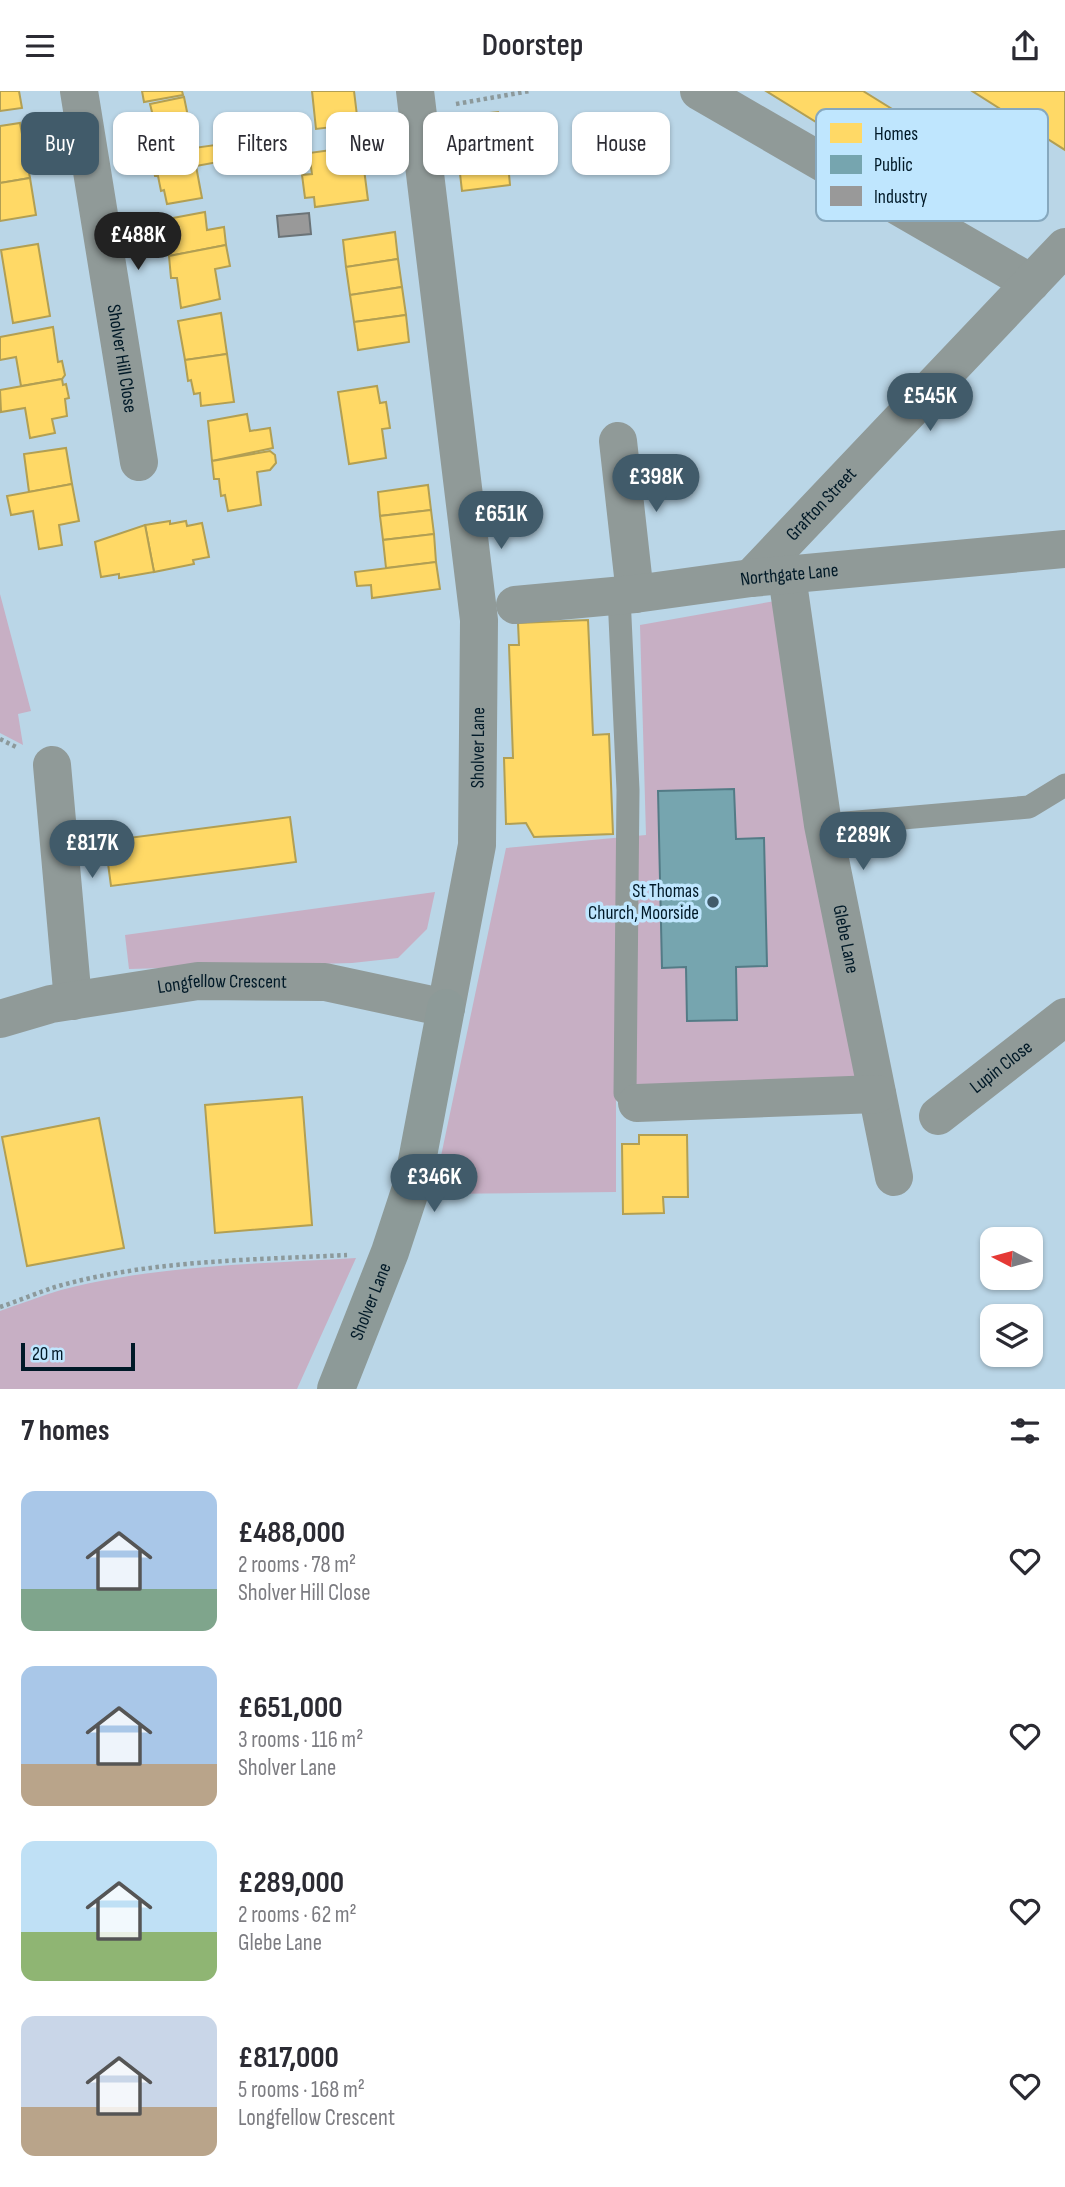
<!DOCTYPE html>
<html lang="en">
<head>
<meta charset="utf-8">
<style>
	:root { --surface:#fff; --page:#f2f2f3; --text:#2b2b33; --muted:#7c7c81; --accent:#415b6a }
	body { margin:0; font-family:"Sofia Sans Condensed",sans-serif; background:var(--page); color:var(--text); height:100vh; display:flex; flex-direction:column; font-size:26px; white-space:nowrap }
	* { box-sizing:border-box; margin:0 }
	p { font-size:23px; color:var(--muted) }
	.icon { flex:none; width:38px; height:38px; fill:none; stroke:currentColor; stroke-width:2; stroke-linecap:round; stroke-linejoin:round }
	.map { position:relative; height:1298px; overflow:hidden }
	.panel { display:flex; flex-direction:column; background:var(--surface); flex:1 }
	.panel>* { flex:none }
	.guide { position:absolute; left:21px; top:21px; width:700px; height:63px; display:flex; gap:14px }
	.needle { width:46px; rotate:276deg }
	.controls { position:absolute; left:980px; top:1136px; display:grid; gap:14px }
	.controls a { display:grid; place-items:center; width:63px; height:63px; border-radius:14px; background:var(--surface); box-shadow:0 2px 5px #0004; font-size:35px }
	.scale { position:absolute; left:21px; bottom:18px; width:114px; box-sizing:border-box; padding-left:7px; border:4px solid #001927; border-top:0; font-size:19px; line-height:24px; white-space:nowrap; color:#001927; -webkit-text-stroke:5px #bfe6fe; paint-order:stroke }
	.price { position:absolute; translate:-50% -60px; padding:0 16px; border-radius:24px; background:var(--accent); color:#fff; font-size:23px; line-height:46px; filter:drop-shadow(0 2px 4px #0008) }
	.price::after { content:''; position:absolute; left:50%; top:42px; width:21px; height:16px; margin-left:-10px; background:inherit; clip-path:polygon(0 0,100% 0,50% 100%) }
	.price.current { background:#222; color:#fff }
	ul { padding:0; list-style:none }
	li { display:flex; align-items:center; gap:21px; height:175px; padding:0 21px }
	li span { display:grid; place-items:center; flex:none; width:196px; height:140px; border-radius:14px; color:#555 }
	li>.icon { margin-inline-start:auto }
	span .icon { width:84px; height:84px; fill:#fffc; stroke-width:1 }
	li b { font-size:30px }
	h2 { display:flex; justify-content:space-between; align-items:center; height:84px; padding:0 21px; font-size:30px }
	.chip { padding:0 24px; border-radius:14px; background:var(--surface); box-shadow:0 2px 5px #0004; font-size:24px; line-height:63px }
	.chip.current { background:var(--accent); color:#fff }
	header { display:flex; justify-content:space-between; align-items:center; height:91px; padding:0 21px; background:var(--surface); font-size:32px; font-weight:600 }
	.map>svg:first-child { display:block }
	.green { fill:#c7afc4 }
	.homes { fill:#ffd966; stroke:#b29f53; stroke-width:2 }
	.public { fill:#76a5af; stroke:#537b86; stroke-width:2 }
	.industry { fill:#999; stroke:#6b7377; stroke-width:2 }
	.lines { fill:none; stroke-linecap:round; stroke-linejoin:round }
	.path { stroke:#8c999b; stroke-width:4.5; stroke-dasharray:3.5 3.5; stroke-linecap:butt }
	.lane { stroke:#909a98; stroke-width:23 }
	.street { stroke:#909a98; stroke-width:38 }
	.secondary { stroke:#8d9a98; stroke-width:38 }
	.poi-dot { fill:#415b6a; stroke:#bfe6fe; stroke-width:2.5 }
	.labels { text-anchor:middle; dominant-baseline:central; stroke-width:7; stroke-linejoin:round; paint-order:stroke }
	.street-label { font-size:19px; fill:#001927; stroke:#bfe6fe }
	.poi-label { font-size:19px; fill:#001927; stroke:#bfe6fe; text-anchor:end }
	.key { fill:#bfe6fe; stroke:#86a8be; stroke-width:2 }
	.key-label { font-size:19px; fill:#001927 }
</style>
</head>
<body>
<header><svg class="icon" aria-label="menu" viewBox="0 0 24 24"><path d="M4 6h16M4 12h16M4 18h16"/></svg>Doorstep<svg class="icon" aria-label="share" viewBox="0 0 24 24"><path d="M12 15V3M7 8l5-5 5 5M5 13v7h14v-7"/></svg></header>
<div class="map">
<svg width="1065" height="1298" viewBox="0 0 1065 1298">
	<rect width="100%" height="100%" fill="#bad6e7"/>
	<g class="green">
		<polygon points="0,503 31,620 18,623 23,654 0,642"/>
		<polygon points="775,510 856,990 634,994 616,990 616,1101 433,1103 506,757 646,744 640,534"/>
		<polygon points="435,801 427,838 398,867 352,872 129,878 125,844"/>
		<path d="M356,1167L297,1298H0V1220C20,1213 41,1205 61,1199C157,1174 258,1173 356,1167Z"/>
	</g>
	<g class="homes">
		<polygon points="0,0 19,0 22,17 0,20"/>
		<polygon points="142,0 182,0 183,4 144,11"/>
		<polygon points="312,0 354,0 358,33 316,38"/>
		<polygon points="766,0 863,0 979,72 940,108"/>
		<polygon points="972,0 1065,0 1065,59"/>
		<polygon points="184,6 194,55 148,64 143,42 149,41 146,26 153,25 150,13"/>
		<polygon points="498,21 502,59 458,65 453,26"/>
		<polygon points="20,32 30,87 0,92 0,35"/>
		<polygon points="215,54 218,71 196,75 202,107 167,113 164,99 161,100 158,85 155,85 151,63"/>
		<polygon points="361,55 368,109 315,116 314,106 305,107 302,84 312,83 309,62"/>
		<polygon points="521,57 524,81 509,83 510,94 462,100 458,65"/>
		<polygon points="30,87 36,124 0,130 0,92"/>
		<polygon points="205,121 207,139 224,136 226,154 169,165 162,129"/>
		<polygon points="395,141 398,168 346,176 343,149"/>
		<polygon points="38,153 50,225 13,232 1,159"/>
		<polygon points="226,154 230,175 215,178 220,208 181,217 177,187 171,187 169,165"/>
		<polygon points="398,168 402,196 350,204 346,176"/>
		<polygon points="402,196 406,224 354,231 350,204"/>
		<polygon points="221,222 227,263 185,269 178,230"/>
		<polygon points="406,224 409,251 358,259 354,231"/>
		<polygon points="53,236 58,271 62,270 65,284 62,288 21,295 16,266 0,269 0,246"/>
		<polygon points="227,263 234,311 201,315 200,302 194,303 191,289 188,290 185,269"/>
		<polygon points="62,288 63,294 66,293 69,307 65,308 67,325 52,328 55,342 30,347 25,317 1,321 0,299"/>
		<polygon points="377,295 380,312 386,311 390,337 382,338 386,367 349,373 338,301"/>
		<polygon points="247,323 250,340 270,337 273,357 212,370 208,330"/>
		<polygon points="66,357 72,393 29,401 24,363"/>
		<polygon points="270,360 275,364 276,372 270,379 257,381 261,414 228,420 225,404 221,405 219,388 214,388 212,370"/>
		<polygon points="72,393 79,430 59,434 62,454 39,458 33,420 11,424 7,405"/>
		<polygon points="428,394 431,419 380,425 378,401"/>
		<polygon points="431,419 434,443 383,449 380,425"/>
		<polygon points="170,430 170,433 186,430 187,435 202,432 209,466 193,469 194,473 154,481 145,434"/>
		<polygon points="145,434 154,481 119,487 119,483 101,486 95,451"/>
		<polygon points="434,443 436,471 386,477 383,449"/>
		<polygon points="436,471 440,498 372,507 371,494 357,495 355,481"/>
		<polygon points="588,529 593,644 609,643 613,743 534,746 526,732 506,733 504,667 513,667 509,554 519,554 518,532"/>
		<polygon points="290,726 296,771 111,795 105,750"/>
		<polygon points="302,1006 312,1134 215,1142 205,1014"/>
		<polygon points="99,1027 124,1157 27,1175 2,1046"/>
		<polygon points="639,1044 687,1044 688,1106 663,1106 664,1122 623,1123 622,1053 639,1053"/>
	</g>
	<polygon class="public" points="734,698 736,748 764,747 767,875 736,876 737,929 687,930 686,876 662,877 658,700"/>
	<polygon class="industry" points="309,122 311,143 279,146 277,125"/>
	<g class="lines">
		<g class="path">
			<polyline points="456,13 530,0"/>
			<polyline points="0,648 18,657"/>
			<path d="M0,1216C18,1210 37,1202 55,1196C149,1169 251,1169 347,1164"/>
		</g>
		<g class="lane">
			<polyline points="619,505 628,699 625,1002 637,1012"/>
			<polyline points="823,734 1029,716 1065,694"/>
		</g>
		<g class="street">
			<path id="s1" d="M79,0L139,371"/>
			<polyline points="699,0 1031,192"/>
			<polyline points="618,350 635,503"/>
			<path id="s2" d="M787,485L823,734L894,1086"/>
			<path id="s3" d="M751,487L1065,156"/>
			<path id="s4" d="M515,514L635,503L751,487L1065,458"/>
			<polyline points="52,674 73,910"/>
			<path id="s5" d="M0,928L51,913L198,890L325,891L446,917L477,754L479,529L415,0"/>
			<polyline points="637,1012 877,1003"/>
			<path id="s6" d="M938,1025L1065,926"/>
		</g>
		<path class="secondary" id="s7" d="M336,1298L390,1161L413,1091L446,917"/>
	</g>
	<circle class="poi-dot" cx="713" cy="811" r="7"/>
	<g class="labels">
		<g class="street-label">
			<text stroke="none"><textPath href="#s1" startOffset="271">Sholver Hill Close</textPath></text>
			<text stroke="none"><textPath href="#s3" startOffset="102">Grafton Street</textPath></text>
			<text stroke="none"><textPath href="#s4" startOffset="276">Northgate Lane</textPath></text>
			<text stroke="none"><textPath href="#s5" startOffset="716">Sholver Lane</textPath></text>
			<text stroke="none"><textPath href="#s2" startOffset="368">Glebe Lane</textPath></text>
			<text stroke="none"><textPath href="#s5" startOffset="226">Longfellow Crescent</textPath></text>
			<text stroke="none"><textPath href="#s6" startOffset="80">Lupin Close</textPath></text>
			<text stroke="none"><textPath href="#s7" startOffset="94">Sholver Lane</textPath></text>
		</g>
		<g class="poi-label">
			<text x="699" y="800">St Thomas<tspan x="699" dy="22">Church, Moorside</tspan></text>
		</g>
	</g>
	<rect x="816" y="18" width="232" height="112" rx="10" class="key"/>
	<rect x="830" y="32" width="32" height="20" fill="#ffd966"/>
	<rect x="830" y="64" width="32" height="19" fill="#76a5af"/>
	<rect x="830" y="95" width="32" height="20" fill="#999"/>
	<g class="key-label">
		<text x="874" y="49">Homes</text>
		<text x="874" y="80">Public</text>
		<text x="874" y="112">Industry</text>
	</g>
</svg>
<div class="controls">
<a><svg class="needle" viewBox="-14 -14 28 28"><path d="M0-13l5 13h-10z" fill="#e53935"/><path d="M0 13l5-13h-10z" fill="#7c7c81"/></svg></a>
<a><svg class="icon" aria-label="layers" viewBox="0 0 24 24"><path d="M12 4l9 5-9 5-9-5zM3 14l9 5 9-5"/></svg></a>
</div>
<div class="scale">20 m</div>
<b class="price current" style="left:138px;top:181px">£488K</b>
<b class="price" style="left:930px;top:342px">£545K</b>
<b class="price" style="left:656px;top:423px">£398K</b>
<b class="price" style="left:501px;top:460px">£651K</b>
<b class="price" style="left:863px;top:781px">£289K</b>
<b class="price" style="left:92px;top:789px">£817K</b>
<b class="price" style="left:434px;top:1123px">£346K</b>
<div class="guide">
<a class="chip current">Buy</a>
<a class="chip">Rent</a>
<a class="chip">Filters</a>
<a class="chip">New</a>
<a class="chip">Apartment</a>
<a class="chip">House</a>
</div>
</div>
<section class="panel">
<h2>7 homes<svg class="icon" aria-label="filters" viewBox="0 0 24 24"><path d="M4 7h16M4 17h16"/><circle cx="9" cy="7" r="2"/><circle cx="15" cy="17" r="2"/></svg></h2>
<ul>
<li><span style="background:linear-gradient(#a9c7e8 70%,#7fa58c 0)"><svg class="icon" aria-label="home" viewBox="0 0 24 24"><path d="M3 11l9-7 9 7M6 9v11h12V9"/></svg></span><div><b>£488,000</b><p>2 rooms · 78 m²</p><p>Sholver Hill Close</p></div><svg class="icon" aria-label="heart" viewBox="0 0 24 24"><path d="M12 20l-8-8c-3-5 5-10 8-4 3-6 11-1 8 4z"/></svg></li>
<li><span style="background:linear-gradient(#a9c7e8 70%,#b9a48a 0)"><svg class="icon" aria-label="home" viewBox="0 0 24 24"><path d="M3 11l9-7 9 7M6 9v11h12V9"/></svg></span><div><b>£651,000</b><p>3 rooms · 116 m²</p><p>Sholver Lane</p></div><svg class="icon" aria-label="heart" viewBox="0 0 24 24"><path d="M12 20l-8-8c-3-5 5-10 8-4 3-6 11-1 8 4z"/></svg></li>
<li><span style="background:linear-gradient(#bfe0f5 65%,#8fb573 0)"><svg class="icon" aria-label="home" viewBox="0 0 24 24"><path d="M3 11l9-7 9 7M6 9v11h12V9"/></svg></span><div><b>£289,000</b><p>2 rooms · 62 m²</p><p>Glebe Lane</p></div><svg class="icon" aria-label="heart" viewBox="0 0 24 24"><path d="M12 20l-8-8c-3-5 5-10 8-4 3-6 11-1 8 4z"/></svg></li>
<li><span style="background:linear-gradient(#c9d6e8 65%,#b9a48a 0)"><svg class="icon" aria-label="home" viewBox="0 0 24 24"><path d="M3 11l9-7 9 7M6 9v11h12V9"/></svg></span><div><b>£817,000</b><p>5 rooms · 168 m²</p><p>Longfellow Crescent</p></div><svg class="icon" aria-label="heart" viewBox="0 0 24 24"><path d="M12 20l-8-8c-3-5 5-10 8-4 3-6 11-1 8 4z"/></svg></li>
</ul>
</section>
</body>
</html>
